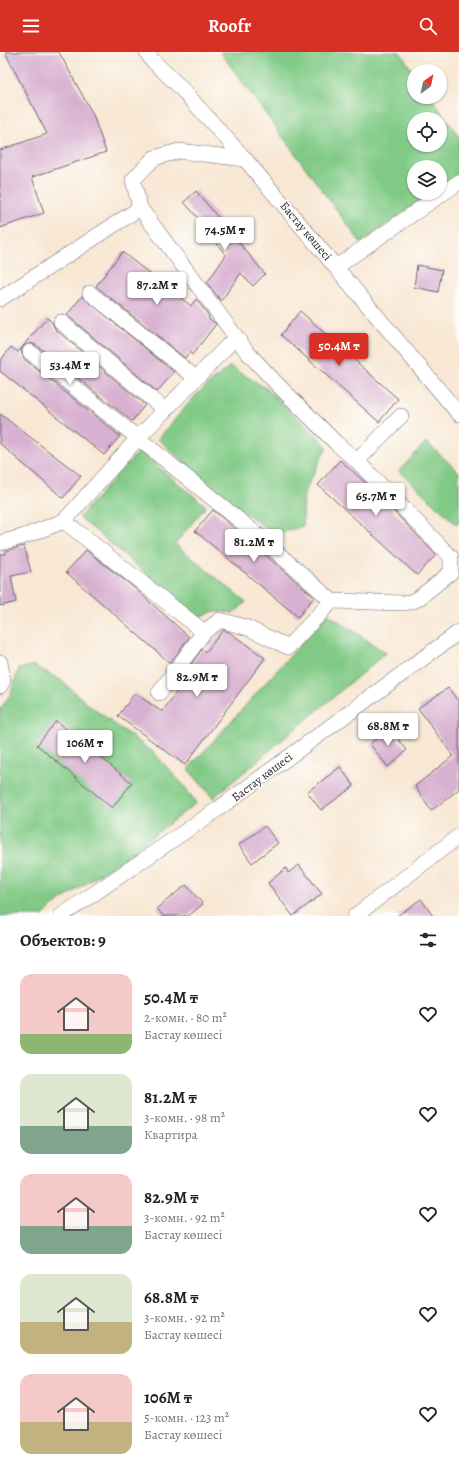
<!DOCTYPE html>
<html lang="ru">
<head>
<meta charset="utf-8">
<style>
	:root { --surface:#fff; --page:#f6f6f6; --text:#222; --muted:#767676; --accent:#d93025 }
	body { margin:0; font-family:Alegreya,serif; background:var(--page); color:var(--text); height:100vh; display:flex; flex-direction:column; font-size:15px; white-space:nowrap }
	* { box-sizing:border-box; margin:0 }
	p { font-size:13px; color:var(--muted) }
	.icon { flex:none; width:22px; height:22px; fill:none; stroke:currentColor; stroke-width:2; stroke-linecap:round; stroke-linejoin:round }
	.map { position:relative; height:864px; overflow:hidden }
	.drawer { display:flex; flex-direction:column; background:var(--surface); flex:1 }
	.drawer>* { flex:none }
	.needle { width:26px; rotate:33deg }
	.tools { position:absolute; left:407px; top:12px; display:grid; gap:8px }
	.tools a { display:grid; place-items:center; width:40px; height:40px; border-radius:50%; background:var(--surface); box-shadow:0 1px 3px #0004; font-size:20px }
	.price { position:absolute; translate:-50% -34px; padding:0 9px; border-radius:4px; background:#fff; color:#222; font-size:13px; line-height:26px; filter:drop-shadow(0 1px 2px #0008) }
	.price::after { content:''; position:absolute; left:50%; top:24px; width:12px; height:9px; margin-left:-6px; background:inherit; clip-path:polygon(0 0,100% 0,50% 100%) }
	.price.selected { background:var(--accent); color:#fff }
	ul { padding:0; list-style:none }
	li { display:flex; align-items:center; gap:12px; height:100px; padding:0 20px }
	li span { display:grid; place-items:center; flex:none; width:112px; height:80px; border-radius:12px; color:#555 }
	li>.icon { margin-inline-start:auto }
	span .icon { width:48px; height:48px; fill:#fffc; stroke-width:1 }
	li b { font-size:17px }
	h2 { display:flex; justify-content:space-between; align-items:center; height:48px; padding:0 20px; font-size:17px }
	header { display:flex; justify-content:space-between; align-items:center; height:52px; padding:0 20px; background:var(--accent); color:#fff; font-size:18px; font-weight:700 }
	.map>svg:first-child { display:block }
	.green { fill:#81ca86; stroke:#527660; fill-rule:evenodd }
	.building { fill:#d8b0d1 }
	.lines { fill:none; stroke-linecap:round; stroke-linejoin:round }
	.minor-casing { stroke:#6d6770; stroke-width:16 }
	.minor { stroke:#fff; stroke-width:15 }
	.labels { text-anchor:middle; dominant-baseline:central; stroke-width:4; stroke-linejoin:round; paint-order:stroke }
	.street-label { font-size:12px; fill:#22223b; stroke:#fdfcf7 }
</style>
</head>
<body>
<header><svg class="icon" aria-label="menu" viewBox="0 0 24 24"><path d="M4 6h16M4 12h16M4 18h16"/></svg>Roofr<svg class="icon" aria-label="search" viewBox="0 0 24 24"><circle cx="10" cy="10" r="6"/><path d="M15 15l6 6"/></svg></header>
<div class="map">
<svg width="459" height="864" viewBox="0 0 459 864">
	<rect width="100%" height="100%" fill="#fdfcf7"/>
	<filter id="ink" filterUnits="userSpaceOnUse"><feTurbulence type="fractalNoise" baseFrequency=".025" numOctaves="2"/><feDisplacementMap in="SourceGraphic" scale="8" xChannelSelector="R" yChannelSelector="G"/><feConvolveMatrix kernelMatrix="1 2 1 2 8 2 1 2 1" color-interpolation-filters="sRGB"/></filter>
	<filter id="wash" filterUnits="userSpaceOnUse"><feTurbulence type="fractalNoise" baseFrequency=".012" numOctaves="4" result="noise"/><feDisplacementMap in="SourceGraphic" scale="16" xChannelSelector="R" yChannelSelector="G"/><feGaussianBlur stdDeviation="0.9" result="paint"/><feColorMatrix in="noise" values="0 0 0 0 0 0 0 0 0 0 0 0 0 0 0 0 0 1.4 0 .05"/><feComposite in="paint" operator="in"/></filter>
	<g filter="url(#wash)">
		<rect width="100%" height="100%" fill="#f8e7d3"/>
		<g class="green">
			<path d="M220,0H400L414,21V45H431L459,85V120L440,134V115H414V141H430L361,191ZM414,67H440V93H414Z"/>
			<polygon points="230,314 267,337 327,394 304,441 303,474 274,483 208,431 158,387 196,343"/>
			<polygon points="426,390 459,420 459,471 457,473 399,419"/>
			<polygon points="139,399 206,454 175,492 246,550 234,561 215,559 198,565 79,465"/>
			<polygon points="328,562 386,601 213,746 188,717"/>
			<polygon points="33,613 62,629 91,655 153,700 185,735 196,751 127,804 53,854 43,864 0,864 0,658 10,643 19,617"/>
		</g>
		<g id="blocks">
			<g class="building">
				<polygon points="5,0 59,0 93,63 106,100 32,125 44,161 0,176 0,98 47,82"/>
				<polygon points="196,139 265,222 253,234 241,221 221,249 207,231 226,203 209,182 211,181 184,150"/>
				<polygon points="122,200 191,254 196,247 209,264 208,266 216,272 192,303 189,300 185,306 96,234"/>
				<polygon points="417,213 442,218 438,240 414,235"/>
				<polygon points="82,244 174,320 157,340 67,263"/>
				<polygon points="300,259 398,347 379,370 281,283"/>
				<polygon points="47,266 52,270 55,277 145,353 132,369 36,293 31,291 23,294 21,299 24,307 120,384 104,403 0,319 0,309 11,295 18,300"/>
				<polygon points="0,362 81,424 63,446 0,392"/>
				<polygon points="340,408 370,435 436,503 417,523 318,433"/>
				<polygon points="213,458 314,545 298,565 195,479"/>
				<polygon points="24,494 31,520 11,524 16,550 0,554 0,502 6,502 6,499"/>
				<polygon points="86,498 132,534 189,585 170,611 66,520"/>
				<polygon points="223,578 229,580 265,606 185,713 118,664 135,641 162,660 187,626 183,623 202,597 206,600"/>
				<polygon points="448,636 459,650 459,737 431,759 415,734 453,704 418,656"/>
				<polygon points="56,669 132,731 112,756 37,693"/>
				<polygon points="389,676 407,698 388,715 370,692"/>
				<polygon points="340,715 354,734 321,758 307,740"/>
				<polygon points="265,774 278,791 252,811 239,793"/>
				<polygon points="299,813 322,842 293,864 268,831 286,816 288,821"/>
				<polygon points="186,833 203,852 188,864 163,864 157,856"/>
				<polygon points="421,847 433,864 397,864"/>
			</g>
		</g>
	</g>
	<g filter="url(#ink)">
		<use href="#blocks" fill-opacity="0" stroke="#6d6770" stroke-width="1"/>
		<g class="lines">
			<defs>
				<g id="minor">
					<polyline points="147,0 151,7 179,34 245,107 459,362"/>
					<polyline points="140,156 248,301 276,331 336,391 357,409 451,505 451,520 419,546 413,549 405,551 332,549 254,480 138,386 236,285"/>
					<polyline points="336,215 459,130"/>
					<polyline points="90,241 196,326"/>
					<polyline points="0,247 140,156 133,128 154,106 179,99 245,107"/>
					<polyline points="61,270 165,358"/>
					<polyline points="30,300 138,386 64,469"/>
					<polyline points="357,409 401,364"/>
					<polyline points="0,491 25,484 64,469 204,580 159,641"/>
					<polyline points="204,580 220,568 248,576 288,595 332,549"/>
					<polyline points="0,610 3,629 0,634"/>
					<polyline points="61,864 218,757 459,580"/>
					<polyline points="355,864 459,784"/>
				</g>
			</defs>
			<use href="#minor" class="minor-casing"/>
			<use href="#minor" class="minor"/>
		</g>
	</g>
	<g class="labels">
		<g class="street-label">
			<text transform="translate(306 179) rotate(50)">Бастау көшесі</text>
			<text transform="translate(262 725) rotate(-37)">Бастау көшесі</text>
		</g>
	</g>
</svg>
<div class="tools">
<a><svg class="needle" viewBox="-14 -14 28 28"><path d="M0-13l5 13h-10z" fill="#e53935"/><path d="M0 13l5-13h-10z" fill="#767676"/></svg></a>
<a><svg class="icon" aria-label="locate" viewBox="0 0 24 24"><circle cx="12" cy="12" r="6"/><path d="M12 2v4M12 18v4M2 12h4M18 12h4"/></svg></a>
<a><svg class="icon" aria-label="layers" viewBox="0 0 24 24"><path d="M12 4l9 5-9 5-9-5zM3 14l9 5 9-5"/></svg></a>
</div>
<b class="price" style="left:225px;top:199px">74.5M ₸</b>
<b class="price" style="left:157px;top:254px">87.2M ₸</b>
<b class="price selected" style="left:339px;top:315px">50.4M ₸</b>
<b class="price" style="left:70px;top:334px">53.4M ₸</b>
<b class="price" style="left:376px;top:465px">65.7M ₸</b>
<b class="price" style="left:254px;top:511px">81.2M ₸</b>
<b class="price" style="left:197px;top:646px">82.9M ₸</b>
<b class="price" style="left:388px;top:695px">68.8M ₸</b>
<b class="price" style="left:85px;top:712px">106M ₸</b>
</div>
<section class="drawer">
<h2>Объектов: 9<svg class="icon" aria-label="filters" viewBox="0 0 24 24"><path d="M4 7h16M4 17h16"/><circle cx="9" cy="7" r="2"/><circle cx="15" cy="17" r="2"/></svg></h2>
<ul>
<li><span style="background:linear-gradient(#f6c9c9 75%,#8fb573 0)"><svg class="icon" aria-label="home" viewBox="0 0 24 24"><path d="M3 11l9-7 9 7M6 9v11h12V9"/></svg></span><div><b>50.4M ₸</b><p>2-комн. · 80 m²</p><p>Бастау көшесі</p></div><svg class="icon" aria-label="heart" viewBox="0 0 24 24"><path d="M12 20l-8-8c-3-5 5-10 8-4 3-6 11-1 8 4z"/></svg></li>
<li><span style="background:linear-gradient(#dfe7d0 65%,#7fa58c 0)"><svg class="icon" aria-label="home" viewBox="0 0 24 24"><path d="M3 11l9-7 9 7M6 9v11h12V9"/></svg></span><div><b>81.2M ₸</b><p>3-комн. · 98 m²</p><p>Квартира</p></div><svg class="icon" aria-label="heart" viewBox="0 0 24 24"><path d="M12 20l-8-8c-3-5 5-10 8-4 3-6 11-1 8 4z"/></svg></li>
<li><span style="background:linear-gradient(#f6c9c9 65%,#7fa58c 0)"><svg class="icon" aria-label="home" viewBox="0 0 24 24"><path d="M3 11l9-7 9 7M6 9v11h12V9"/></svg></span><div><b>82.9M ₸</b><p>3-комн. · 92 m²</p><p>Бастау көшесі</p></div><svg class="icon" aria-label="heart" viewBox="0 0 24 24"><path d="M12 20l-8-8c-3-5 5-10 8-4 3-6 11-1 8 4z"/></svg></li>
<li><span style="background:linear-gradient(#dfe7d0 60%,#c2b280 0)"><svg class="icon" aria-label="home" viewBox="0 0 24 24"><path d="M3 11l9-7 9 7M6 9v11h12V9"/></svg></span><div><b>68.8M ₸</b><p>3-комн. · 92 m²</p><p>Бастау көшесі</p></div><svg class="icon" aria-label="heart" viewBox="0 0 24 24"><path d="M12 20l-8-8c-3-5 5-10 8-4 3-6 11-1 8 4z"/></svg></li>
<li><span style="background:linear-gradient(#f6c9c9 60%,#c2b280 0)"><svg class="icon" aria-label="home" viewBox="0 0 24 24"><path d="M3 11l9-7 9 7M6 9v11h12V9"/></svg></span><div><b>106M ₸</b><p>5-комн. · 123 m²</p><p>Бастау көшесі</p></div><svg class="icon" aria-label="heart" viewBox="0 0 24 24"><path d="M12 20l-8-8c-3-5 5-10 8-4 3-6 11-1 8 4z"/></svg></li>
</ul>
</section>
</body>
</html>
